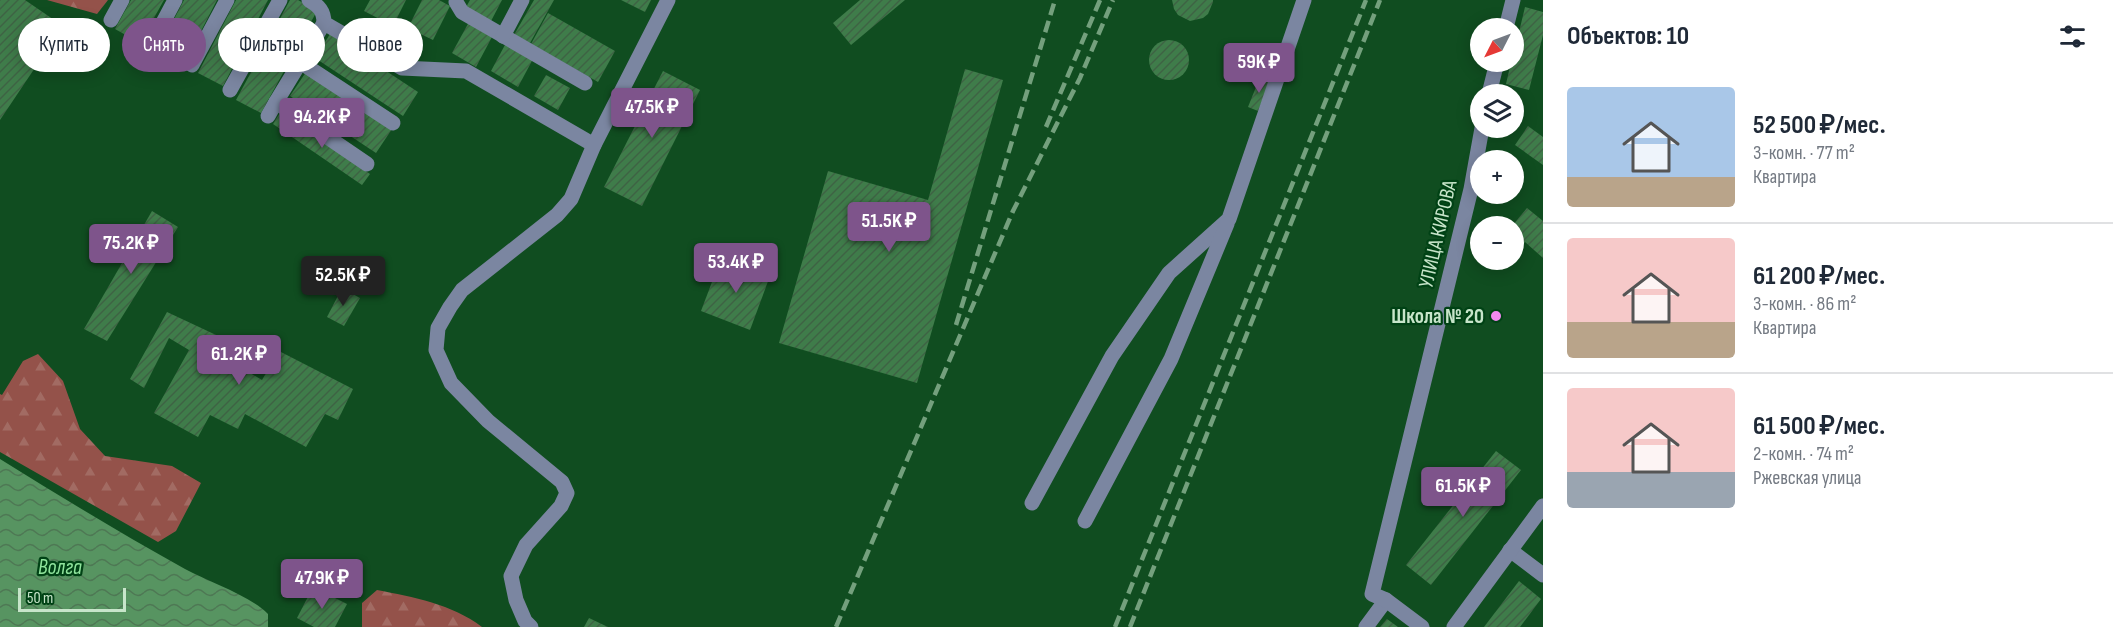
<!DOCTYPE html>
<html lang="ru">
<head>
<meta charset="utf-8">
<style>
	:root { --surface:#fff; --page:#f6f6f7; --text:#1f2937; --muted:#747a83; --line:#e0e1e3; --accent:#7e548b }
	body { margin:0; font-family:"Sofia Sans Condensed",sans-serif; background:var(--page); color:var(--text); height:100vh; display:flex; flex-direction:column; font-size:22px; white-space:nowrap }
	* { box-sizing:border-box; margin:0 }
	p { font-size:20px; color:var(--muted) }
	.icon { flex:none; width:33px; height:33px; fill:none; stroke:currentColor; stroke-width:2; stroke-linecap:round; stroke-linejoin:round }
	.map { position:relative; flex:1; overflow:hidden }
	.details { display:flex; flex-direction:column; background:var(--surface); width:570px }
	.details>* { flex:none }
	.hud { position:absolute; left:18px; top:18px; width:570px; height:54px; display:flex; gap:12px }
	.needle { width:39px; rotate:228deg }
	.tools { position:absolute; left:1470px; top:18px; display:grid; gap:12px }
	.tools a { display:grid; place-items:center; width:54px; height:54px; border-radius:50%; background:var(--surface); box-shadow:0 3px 15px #0003; font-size:30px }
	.scale { position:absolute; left:18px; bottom:15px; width:108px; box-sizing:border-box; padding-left:6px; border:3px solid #c7e5ca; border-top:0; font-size:16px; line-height:21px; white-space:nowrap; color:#c7e5ca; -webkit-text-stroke:4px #004215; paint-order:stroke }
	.price { position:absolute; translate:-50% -51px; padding:0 14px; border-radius:6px; background:var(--accent); color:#fff; font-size:20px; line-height:39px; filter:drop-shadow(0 2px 3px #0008) }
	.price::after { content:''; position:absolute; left:50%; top:36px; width:18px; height:14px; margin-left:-9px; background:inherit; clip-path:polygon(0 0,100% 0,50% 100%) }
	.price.current { background:#222; color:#fff }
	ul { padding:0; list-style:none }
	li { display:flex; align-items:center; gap:18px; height:150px; padding:0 24px }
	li+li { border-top:2px solid var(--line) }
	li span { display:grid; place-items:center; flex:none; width:168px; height:120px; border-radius:6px; color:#555 }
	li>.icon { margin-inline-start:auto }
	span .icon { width:72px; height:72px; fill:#fffc; stroke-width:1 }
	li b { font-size:26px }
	h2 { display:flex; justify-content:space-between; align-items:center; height:72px; padding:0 24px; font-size:26px }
	.chip { padding:0 21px; border-radius:27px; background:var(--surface); box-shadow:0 3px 15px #0003; font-size:21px; line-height:54px }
	.chip.current { background:var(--accent); color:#fff }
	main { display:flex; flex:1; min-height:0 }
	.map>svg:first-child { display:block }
	.forest { fill:url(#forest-firs) }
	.water { fill:url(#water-waves) }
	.building { fill:url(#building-hatch) }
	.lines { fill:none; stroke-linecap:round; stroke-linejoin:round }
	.minor { stroke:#7b86a1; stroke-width:15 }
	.rail { stroke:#74a07d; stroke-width:4.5; stroke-dasharray:12 6; stroke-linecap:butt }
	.poi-dot { fill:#f389f1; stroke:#004215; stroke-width:2 }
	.labels { text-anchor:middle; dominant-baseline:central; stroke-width:4.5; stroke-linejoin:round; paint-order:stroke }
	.street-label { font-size:21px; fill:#c7e5ca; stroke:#004215 }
	.poi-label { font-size:21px; font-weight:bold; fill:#c7e5ca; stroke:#004215; text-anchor:end }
	.water-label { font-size:22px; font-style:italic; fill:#8fe49c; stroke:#004215 }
</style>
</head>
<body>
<main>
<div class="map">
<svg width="1543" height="627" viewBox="0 0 1543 627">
	<defs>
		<pattern id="forest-firs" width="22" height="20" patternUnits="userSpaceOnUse" patternTransform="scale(1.5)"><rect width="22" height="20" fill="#94524a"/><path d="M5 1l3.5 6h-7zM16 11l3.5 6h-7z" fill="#a26b63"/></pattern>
		<pattern id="water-waves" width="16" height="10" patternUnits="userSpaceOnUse" patternTransform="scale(1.5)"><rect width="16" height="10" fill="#579461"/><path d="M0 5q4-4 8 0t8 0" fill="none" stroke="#4e7854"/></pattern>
		<pattern id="building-hatch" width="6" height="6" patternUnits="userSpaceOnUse" patternTransform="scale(1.5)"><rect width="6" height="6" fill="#3f7c4a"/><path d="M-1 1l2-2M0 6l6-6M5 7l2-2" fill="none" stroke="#3e6344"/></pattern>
	</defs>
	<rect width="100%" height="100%" fill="#104d20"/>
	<g class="forest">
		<polygon points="47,0 108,0 97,14"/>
		<polygon points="38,354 63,381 80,429 105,456 172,466 201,483 176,531 158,542 0,452 0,394 2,395 23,361"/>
		<path d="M377,590C413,597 452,604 482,627H362V603Z"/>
	</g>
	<path class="water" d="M0,459C61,497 122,534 185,569C209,582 249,595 268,614V627H0Z"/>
	<g class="building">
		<polygon points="0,0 25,0 63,26 0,120"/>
		<polygon points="131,0 164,0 140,43 115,29"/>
		<polygon points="184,0 217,0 183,66 157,52"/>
		<polygon points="236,0 268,0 223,86 198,73"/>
		<polygon points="290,0 298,0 317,11 261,113 236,100"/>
		<polygon points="370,0 406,0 393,26 364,11"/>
		<polygon points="422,0 439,0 450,6 433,40 408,28"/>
		<polygon points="470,0 502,0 490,23 465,9"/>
		<polygon points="534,0 554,0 530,43 514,35"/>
		<polygon points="621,0 651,0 645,12"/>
		<polygon points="860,0 905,0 851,45 833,23"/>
		<polygon points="1172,0 1213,0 1213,2 1208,14 1203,18 1190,21 1178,15 1174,9"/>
		<polygon points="1525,7 1543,12 1543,35 1529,90 1506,84 1511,62 1514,62 1514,53"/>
		<polygon points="548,13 615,51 598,82 531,44"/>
		<polygon points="469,22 493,35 476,67 452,53"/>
		<polygon points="330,34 418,92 403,116 315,58"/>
		<circle cx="1169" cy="60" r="20"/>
		<polygon points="506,43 533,59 518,87 491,71"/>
		<polygon points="965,69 1003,80 917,383 779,343 828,171 928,200"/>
		<polygon points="663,71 700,90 642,206 604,187"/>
		<polygon points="306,72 392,129 376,153 290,96"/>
		<polygon points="546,75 570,88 558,110 534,96"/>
		<polygon points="1260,77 1270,81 1258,111 1248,107"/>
		<polygon points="280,113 370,174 362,185 273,124"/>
		<polygon points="1528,126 1543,137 1543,165 1515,145"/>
		<polygon points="1527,208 1543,221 1543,258 1525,242 1514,256 1514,226 1512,226"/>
		<polygon points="152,211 178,227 107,341 84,329"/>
		<polygon points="721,258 770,276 750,330 701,311"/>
		<polygon points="1489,260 1511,260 1502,270"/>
		<polygon points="342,288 360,298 344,326 327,317"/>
		<polygon points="167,312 246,349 238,366 262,380 279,351 353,389 338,420 325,414 306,447 245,414 238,429 210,415 198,437 154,413 189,350 169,338 144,388 130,379"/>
		<polygon points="1496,451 1521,470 1431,585 1406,565"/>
		<polygon points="1519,581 1541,599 1520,627 1484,627"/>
		<polygon points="313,587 347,604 335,627 314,627 297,618"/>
		<polygon points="589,618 608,627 584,627"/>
		<polygon points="1387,619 1398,627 1380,627"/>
	</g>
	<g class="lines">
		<g class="minor">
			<path d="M309,0C319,6 324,11 324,23L402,68L466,71L594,145"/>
			<polyline points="456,2 462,12 585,83"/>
			<polyline points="111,20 122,0"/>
			<polyline points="324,23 276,102 367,164"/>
			<polyline points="1506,28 1513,0"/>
			<polyline points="503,36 522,0"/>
			<polyline points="151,45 175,0"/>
			<polyline points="300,62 393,123"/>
			<polyline points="192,65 227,0"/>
			<polyline points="230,90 280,0"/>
			<polyline points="1489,94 1497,62"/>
			<polyline points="268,116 276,102"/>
			<polyline points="1032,503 1112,356 1169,273 1229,219 1304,0"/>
			<polyline points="1085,521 1171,359 1227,224"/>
			<polyline points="1510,550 1543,575"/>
			<polyline points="531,627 525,621 516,600 511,576 526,545 561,506 567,493 562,482 488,421 451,383 436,350 438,328 450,307 462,290 557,215 571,199 594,145 668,0"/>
			<polyline points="1366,627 1386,600"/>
			<polyline points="1422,627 1386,600 1372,594 1471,189 1482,128"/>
			<polyline points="1454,627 1543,506"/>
		</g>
		<g class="rail">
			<polyline points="1046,127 1100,0"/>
			<polyline points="956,325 1055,0"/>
			<polyline points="836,627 1013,211 1080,78 1113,0"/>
			<polyline points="1115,627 1366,0"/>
			<polyline points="1130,627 1380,0"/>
		</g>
	</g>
	<circle class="poi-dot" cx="1496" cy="316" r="6"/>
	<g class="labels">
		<g class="street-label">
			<text transform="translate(1438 234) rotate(-77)">УЛИЦА КИРОВА</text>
		</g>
		<g class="poi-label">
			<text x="1484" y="316">Школа № 20</text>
		</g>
		<g class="water-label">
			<text x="60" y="567">Волга</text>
		</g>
	</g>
</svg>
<div class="tools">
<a><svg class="needle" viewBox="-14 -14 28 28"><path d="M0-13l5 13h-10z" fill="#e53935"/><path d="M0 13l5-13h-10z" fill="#747a83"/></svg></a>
<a><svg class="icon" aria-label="layers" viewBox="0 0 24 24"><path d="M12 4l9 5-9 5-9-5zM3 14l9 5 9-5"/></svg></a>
<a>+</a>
<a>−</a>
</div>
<div class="scale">50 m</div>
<b class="price" style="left:1259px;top:94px">59K ₽</b>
<b class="price" style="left:652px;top:139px">47.5K ₽</b>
<b class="price" style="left:322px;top:149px">94.2K ₽</b>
<b class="price" style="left:889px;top:253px">51.5K ₽</b>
<b class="price" style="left:131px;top:275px">75.2K ₽</b>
<b class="price" style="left:736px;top:294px">53.4K ₽</b>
<b class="price current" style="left:343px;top:307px">52.5K ₽</b>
<b class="price" style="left:239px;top:386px">61.2K ₽</b>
<b class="price" style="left:1463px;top:518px">61.5K ₽</b>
<b class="price" style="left:322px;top:610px">47.9K ₽</b>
<div class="hud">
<a class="chip">Купить</a>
<a class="chip current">Снять</a>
<a class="chip">Фильтры</a>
<a class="chip">Новое</a>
</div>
</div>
<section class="details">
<h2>Объектов: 10<svg class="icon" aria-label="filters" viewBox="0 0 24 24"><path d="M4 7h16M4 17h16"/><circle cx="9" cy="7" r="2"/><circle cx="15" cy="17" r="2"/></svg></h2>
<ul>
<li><span style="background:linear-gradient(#a9c7e8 75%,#b9a48a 0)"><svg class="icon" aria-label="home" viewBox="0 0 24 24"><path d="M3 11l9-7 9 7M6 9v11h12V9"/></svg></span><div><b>52 500 ₽/мес.</b><p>3-комн. · 77 m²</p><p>Квартира</p></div></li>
<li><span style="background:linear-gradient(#f6c9c9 70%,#b9a48a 0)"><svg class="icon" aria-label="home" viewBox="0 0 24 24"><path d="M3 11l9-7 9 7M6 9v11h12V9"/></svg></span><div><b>61 200 ₽/мес.</b><p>3-комн. · 86 m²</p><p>Квартира</p></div></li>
<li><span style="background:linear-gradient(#f6c9c9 70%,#9aa5b1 0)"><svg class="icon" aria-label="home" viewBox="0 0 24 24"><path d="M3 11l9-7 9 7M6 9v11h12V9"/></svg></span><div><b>61 500 ₽/мес.</b><p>2-комн. · 74 m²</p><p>Ржевская улица</p></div></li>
</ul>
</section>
</main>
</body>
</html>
